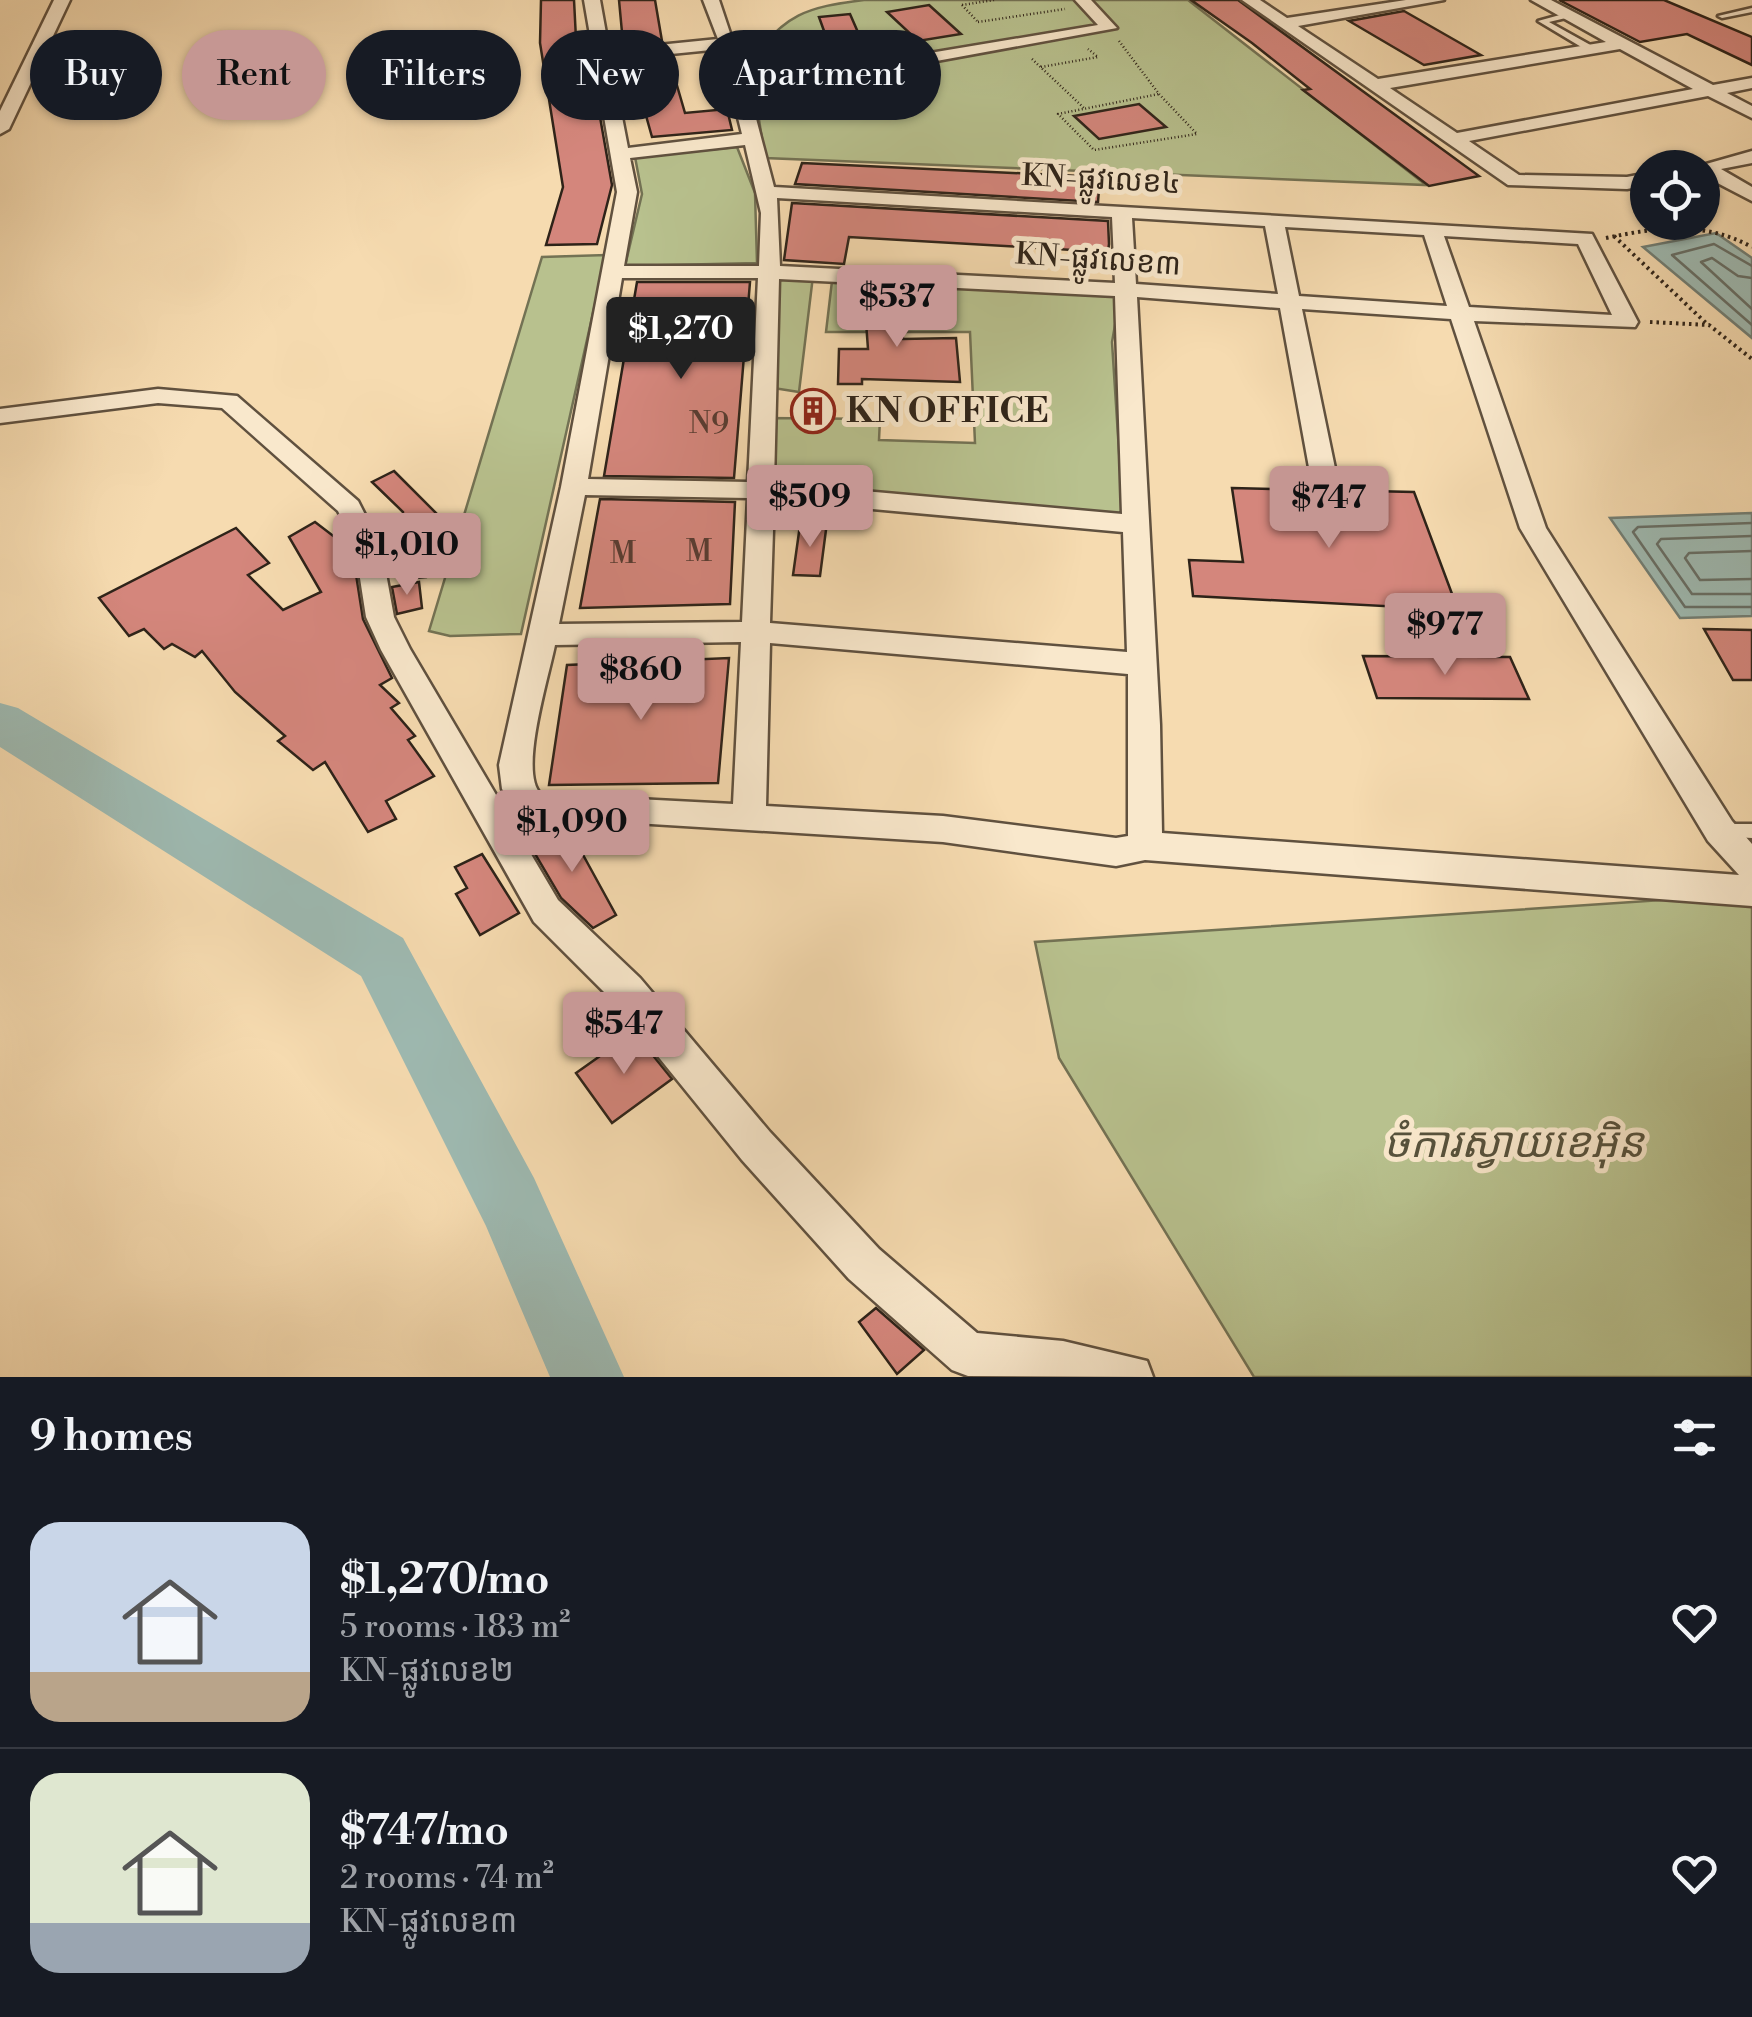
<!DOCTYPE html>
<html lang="en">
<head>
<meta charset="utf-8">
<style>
	:root { --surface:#171b24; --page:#242831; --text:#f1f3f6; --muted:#9ea1a6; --line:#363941; --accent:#c59692 }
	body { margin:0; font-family:"Libre Bodoni","Noto Sans Khmer",serif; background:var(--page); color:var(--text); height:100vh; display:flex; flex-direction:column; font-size:38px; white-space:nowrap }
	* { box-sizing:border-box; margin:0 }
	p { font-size:32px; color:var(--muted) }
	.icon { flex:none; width:55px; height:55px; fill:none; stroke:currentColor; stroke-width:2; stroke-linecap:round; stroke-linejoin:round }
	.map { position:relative; height:1377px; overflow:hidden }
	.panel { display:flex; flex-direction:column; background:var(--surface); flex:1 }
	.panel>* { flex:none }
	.hud { position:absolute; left:30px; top:30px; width:1000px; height:90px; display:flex; gap:20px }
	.fabs { position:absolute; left:1630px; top:150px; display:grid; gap:20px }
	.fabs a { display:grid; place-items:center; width:90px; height:90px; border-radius:50%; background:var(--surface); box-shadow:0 2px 8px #0004; font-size:50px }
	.price { position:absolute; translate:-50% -85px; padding:0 22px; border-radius:10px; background:var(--accent); color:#111; font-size:32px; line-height:65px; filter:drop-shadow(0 2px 5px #0008) }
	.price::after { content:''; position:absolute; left:50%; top:60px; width:30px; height:22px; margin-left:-15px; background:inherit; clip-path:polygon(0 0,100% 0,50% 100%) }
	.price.selected { background:#222; color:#fff }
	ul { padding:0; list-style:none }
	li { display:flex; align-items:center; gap:30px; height:250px; padding:0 30px }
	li+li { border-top:2px solid var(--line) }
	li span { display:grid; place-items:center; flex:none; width:280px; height:200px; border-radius:30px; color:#555 }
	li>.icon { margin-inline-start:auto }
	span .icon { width:120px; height:120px; fill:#fffc; stroke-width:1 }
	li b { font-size:42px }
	h2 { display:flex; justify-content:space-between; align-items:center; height:120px; padding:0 30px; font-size:42px }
	.chip { padding:0 35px; border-radius:45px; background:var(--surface); box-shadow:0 2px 8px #0004; font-size:35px; line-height:90px }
	.chip.selected { background:var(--accent); color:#111 }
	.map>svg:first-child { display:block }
	.green { fill:#b8c18e; stroke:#737254; stroke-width:2.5 }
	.water { fill:#9ebab2; stroke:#717e75; stroke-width:2.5 }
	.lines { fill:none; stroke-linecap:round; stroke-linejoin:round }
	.shore { stroke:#666e66; stroke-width:2.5 }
	.river { fill:#9ebab2; fill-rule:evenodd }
	.building { fill:#d4867c; stroke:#2e2319; stroke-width:2.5 }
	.service-casing { stroke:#60513f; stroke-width:5 }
	.minor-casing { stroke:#60513f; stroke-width:5 }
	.path-far1 { stroke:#2e2319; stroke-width:2.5; stroke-dasharray:1 2.5; stroke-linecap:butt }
	.path { stroke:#2e2319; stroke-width:4; stroke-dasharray:2.5 4; stroke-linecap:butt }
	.service { fill:#f9e8cc; fill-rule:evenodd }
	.minor { fill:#f9e8cc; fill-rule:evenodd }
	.labels { text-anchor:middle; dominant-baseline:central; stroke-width:10; stroke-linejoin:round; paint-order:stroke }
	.far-street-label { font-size:30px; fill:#2e2319; stroke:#f9e8cc }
	.number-label { font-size:30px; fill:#583c32 }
	.poi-label { font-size:35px; font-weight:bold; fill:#2e2319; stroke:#f9e8cc; text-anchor:start }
	.near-park-label { font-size:42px; font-style:italic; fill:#57523c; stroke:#f9e8cc }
</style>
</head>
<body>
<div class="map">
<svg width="1752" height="1377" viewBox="0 0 1752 1377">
	<rect width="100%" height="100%" fill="#f6dbb0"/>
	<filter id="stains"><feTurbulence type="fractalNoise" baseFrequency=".002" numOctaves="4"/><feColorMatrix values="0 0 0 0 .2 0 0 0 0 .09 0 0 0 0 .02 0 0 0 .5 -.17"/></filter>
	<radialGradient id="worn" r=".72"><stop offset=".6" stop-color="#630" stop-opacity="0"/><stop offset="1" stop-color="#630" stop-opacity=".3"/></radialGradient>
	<g class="green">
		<path d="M864,0H1188L1426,185L765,158L750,62C784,14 807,7 864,0Z"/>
		<polygon points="737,147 755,193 757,263 625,266 642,194 635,157"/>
		<polygon points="606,255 521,634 450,636 429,631 542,257"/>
		<polygon points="774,274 813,276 799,392 767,387"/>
		<polygon points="832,281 1120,297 1112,342 1123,514 763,486 761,418 880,419 879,440 975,443 970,332 826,332"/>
		<polygon points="1752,894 1752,1377 1254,1377 1059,1058 1035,942"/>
	</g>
	<g class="water">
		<polygon points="1716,233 1752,258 1752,338 1643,247"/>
		<polygon points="1752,513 1752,616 1680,618 1610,518"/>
	</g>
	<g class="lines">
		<g class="shore">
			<polyline points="1752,266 1714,244 1672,255 1752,325"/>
			<polyline points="1752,278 1738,276 1712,258 1701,262 1752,309"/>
			<polyline points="1752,523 1638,527 1633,532 1685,607 1752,607"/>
			<polyline points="1752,536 1661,539 1657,544 1692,594 1752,594"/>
			<polyline points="1752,551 1689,553 1685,558 1700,580 1752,579"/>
		</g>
		<polygon class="river" points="0,703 18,708 403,938 534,1178 624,1377 550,1377 486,1226 361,976 0,747"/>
	</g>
	<g class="building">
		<polygon points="541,0 574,0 577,58 587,71 600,117 612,185 597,244 546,245 563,187 540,43"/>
		<polygon points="619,0 655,0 662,41 623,43"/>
		<polygon points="1191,0 1238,0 1479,176 1429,186 1303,90 1310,89 1252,43"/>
		<polygon points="1559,0 1664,0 1752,37 1752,65 1687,34 1640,42"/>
		<polygon points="929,5 961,34 918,41 887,12"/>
		<polygon points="1404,11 1481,55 1424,65 1349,21"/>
		<polygon points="850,14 867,53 833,56 819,17"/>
		<polygon points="669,58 685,113 727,109 732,130 652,137 631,62"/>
		<polygon points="1139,104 1166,127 1099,139 1074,116"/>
		<polygon points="802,163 1100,177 1098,202 795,184"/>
		<polygon points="792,203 1108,221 1109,244 1108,252 849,237 844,264 784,260"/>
		<polygon points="637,282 750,282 734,478 604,476"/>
		<polygon points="864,295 899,295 903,339 956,338 960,382 862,379 862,384 838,384 839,349 868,349"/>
		<polygon points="394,471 442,519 435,542 430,543 426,577 401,579 403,512 372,482"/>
		<polygon points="1232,488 1414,492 1458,610 1193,596 1189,560 1243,562"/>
		<polygon points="600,499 735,502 730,604 580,608"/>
		<polygon points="315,522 336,538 355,568 363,619 392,678 380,685 399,703 391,708 415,736 408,740 434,776 386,801 396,819 368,832 325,762 313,770 278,741 285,736 235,692 202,651 195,657 172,644 164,649 144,629 129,636 99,598 236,528 269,563 248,575 283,610 321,592 289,537"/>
		<polygon points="827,522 820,576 793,575 800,525"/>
		<polygon points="419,582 422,608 397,614 392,587"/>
		<polygon points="1704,629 1752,630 1752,680 1733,680"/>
		<polygon points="1363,656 1510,657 1529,699 1377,698"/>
		<polygon points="729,658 718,783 549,785 567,665"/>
		<polygon points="565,822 616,915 593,928 561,898 528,842"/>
		<polygon points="482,854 519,913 480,935 456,894 467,888 455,867"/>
		<polygon points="634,1032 672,1079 612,1123 576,1073"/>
		<polygon points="876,1308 924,1350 897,1374 859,1322"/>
	</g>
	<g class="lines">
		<defs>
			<g id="service">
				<polygon points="1752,8 1752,12 1722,18 1718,16"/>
				<polygon points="1567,13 1570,13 1570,17 1549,22 1594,47 1594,51 1588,51 1538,21"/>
				<polygon points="1724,824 1752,824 1752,838 1718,836 1716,831 1718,826"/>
			</g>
			<g id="minor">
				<polygon points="54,0 70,0 9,129 0,134 0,111"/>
				<path d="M584,0H600L609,50L718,39L703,0H719L745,78L882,61L1098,25L1075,0H1091L1117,28L882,71L748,88L774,187L1592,234L1638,322L1635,327L1474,321L1546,528L1732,821L1752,844V906L1145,860L1116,866L943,842L522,816L502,789L499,765L561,487L617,192ZM721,49L742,134L628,148L611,60ZM745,145L761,213L759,266H624L637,192L630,158ZM777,198L1112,217L1115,283L780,266ZM1132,218L1265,226L1278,294L1136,284ZM1285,227L1424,235L1447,306L1299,296ZM1444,236L1578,244L1612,315L1469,307ZM622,278H758L748,482L588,479ZM779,279L1115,296L1122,514L774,483ZM1137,297L1280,308L1310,473L1323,481L1336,473L1302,309L1451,319L1520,528L1708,841L1739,875L1162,833L1160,725ZM585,495L748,498L742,622L559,624ZM774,500L1123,532L1127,652L770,623ZM741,642L733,804L541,794C518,774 549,676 555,645ZM770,643L1128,674V836L1116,838L943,816L766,806Z"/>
				<path d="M1242,0H1260L1287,18L1406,0H1444L1298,26L1378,79L1606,42L1531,0H1551L1713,85L1752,78V88L1727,93L1752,106V118L1708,96L1469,141L1519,175L1627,177L1648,173V185L1627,189L1508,185ZM1620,49L1693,89L1457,133L1390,88Z"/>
				<polygon points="1752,151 1752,163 1721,169 1752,187 1752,201 1702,175 1702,168 1692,168"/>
				<polygon points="158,389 237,396 358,501 381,546 394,617 410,649 558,900 640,978 770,1132 879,1249 977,1333 1063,1341 1147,1361 1153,1377 968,1376 952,1370 849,1279 742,1160 614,1002 534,922 381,650 366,617 355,546 338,511 222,408 158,403 0,423 0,409"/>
			</g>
		</defs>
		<use href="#service" class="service-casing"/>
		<use href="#minor" class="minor-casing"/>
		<g class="path-far1">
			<polyline points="962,5 977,21"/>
			<polyline points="962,5 994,0"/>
			<polyline points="978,22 1065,9"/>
			<polyline points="1119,41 1159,94"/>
			<polyline points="1032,59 1085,109"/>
			<polyline points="1041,67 1098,57 1088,49"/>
			<polygon points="1159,94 1197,134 1094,150 1058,114"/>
		</g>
		<g class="path">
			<polyline points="1614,236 1706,323"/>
			<path d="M1606,238C1658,227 1704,221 1752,247"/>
			<polyline points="1650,322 1709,325 1752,359"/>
		</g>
		<use href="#service" class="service"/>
		<use href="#minor" class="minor"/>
	</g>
	<defs>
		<symbol id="building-ring" viewBox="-11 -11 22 22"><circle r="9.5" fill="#f9e8cc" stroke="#8f2418" stroke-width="1.5"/><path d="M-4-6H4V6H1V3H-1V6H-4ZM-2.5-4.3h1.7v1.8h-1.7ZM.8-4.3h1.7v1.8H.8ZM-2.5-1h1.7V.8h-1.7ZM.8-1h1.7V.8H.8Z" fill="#8f2418"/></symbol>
	</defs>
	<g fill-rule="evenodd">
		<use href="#building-ring" x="788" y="386" width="50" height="50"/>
	</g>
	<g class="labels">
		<g class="far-street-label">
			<text transform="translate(1101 180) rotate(3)">KN-ផ្លូវលេខ៤</text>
			<text transform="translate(1098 260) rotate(4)">KN-ផ្លូវលេខ៣</text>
		</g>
		<g class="number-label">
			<text x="709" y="424">N9</text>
			<text x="699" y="552">M</text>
			<text x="623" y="554">M</text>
		</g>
		<g class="poi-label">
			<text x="846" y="411">KN OFFICE</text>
		</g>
		<g class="near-park-label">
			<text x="1514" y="1144">ចំការស្វាយខេអ៊ិន</text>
		</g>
	</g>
	<rect width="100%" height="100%" filter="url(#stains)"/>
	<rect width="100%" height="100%" fill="url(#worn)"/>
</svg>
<div class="fabs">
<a><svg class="icon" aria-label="locate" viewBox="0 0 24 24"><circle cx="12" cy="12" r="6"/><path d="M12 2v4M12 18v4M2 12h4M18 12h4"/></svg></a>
</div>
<b class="price" style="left:897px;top:350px">$537</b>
<b class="price selected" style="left:681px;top:382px">$1,270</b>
<b class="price" style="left:810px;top:550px">$509</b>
<b class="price" style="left:1329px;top:551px">$747</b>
<b class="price" style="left:407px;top:598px">$1,010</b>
<b class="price" style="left:1445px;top:678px">$977</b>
<b class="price" style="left:641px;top:723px">$860</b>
<b class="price" style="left:572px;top:875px">$1,090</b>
<b class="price" style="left:624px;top:1077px">$547</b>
<div class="hud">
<a class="chip">Buy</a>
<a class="chip selected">Rent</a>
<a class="chip">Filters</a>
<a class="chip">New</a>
<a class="chip">Apartment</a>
</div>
</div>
<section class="panel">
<h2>9 homes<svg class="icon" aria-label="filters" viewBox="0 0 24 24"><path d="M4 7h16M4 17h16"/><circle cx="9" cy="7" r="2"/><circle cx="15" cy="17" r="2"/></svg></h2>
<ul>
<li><span style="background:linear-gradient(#c9d6e8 75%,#b9a48a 0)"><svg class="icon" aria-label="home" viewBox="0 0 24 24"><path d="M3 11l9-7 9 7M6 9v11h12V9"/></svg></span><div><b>$1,270/mo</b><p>5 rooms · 183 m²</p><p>KN-ផ្លូវលេខ២</p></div><svg class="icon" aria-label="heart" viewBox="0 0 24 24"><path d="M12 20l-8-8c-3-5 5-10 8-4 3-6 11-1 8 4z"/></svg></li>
<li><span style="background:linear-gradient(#dfe7d0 75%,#9aa5b1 0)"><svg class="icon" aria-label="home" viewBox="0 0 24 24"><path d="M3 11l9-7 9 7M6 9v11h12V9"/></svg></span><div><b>$747/mo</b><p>2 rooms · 74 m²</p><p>KN-ផ្លូវលេខ៣</p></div><svg class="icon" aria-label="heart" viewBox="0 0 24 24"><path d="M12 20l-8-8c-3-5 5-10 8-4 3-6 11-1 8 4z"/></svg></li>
</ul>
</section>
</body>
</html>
